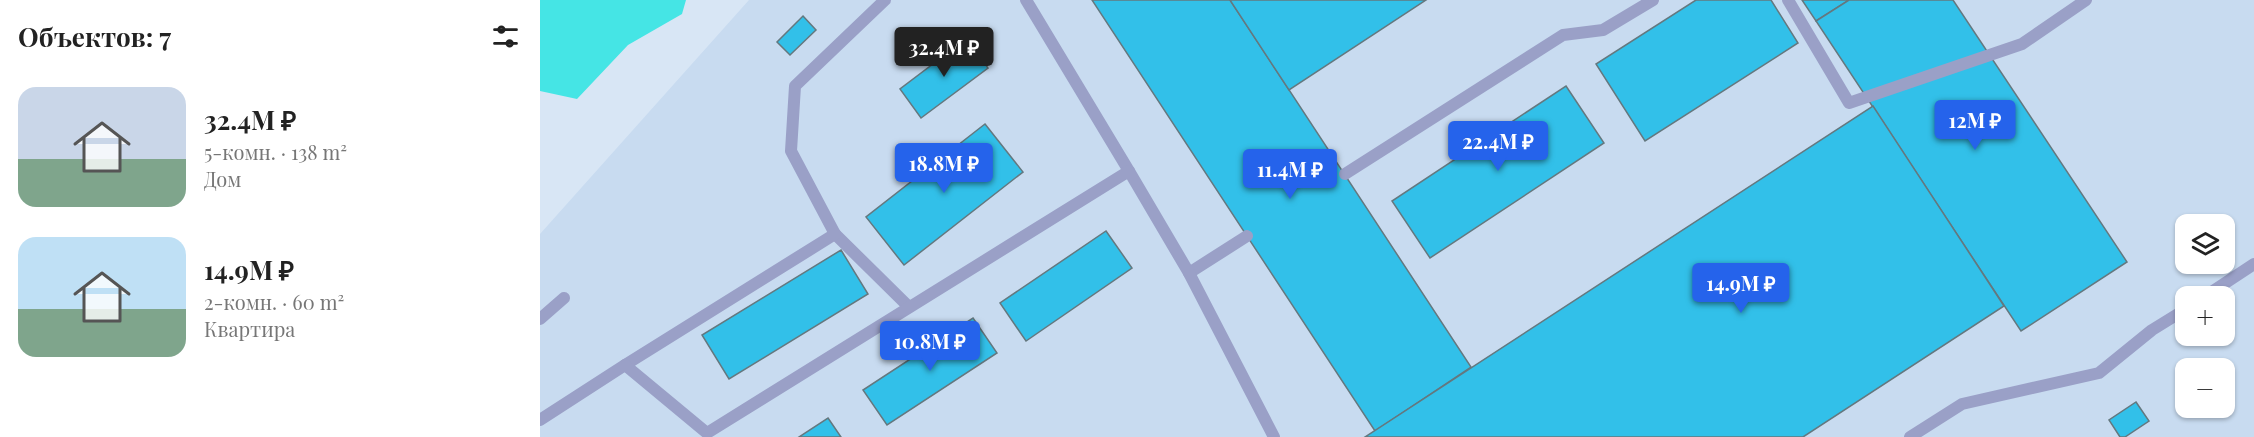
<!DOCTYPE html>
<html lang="ru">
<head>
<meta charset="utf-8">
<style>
	:root { --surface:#fff; --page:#f2f2f2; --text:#222; --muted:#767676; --accent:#2563eb }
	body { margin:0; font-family:"Playfair Display",serif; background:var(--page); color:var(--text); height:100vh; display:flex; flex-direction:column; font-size:22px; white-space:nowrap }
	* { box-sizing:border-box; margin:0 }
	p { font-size:20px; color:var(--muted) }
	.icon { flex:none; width:33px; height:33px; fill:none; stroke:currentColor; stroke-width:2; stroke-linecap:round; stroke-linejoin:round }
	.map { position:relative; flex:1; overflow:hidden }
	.panel { display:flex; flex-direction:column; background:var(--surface); width:540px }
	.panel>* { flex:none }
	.fabs { position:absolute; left:1635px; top:214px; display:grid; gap:12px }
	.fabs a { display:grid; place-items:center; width:60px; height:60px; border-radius:12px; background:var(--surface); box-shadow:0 2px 4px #0004; font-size:30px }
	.price { position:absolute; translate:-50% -51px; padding:0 14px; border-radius:6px; background:var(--accent); color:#fff; font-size:20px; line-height:39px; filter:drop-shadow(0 2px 3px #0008) }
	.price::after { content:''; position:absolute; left:50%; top:36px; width:18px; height:14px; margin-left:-9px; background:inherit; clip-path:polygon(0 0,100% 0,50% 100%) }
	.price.active { background:#222; color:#fff }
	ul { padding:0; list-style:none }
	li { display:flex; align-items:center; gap:18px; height:150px; padding:0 18px }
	li span { display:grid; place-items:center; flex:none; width:168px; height:120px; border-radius:18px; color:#555 }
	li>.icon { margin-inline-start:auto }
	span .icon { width:72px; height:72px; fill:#fffc; stroke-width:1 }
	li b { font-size:26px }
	h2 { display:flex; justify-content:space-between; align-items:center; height:72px; padding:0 18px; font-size:26px }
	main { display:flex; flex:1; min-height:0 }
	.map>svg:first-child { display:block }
	.built { fill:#c8dbf0; fill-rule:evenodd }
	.water { fill:#45e5e5 }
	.building { fill:#32c0e9; stroke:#64787f; stroke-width:1.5 }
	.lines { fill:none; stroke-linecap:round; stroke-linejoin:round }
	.service { stroke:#9aa0c7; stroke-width:12 }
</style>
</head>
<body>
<main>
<section class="panel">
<h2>Объектов: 7<svg class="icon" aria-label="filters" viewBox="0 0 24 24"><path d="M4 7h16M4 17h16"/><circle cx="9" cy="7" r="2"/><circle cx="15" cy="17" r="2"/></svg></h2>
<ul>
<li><span style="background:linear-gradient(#c9d6e8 60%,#7fa58c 0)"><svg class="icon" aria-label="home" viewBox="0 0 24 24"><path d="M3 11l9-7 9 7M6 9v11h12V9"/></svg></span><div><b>32.4M ₽</b><p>5-комн. · 138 m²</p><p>Дом</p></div></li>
<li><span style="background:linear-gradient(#bfe0f5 60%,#7fa58c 0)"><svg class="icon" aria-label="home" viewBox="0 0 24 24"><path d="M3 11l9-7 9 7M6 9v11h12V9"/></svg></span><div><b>14.9M ₽</b><p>2-комн. · 60 m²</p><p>Квартира</p></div></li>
</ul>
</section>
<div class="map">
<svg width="1714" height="437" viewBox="0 0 1714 437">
	<rect width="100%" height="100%" fill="#d8e6f5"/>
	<path class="built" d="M209,0H1714V437H0V234ZM1646,225H1684V264H1646ZM1646,297H1684V336H1646ZM1646,369H1684V408H1646Z"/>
	<polygon class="water" points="0,0 146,0 142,14 88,45 37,99 0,91"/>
	<g class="building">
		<polygon points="552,0 690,0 931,367 835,431"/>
		<polygon points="690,0 886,0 749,90"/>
		<polygon points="1156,0 1231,0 1258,43 1105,141 1056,64"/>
		<polygon points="1262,0 1309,0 1276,21"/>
		<polygon points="1309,0 1413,0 1587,262 1481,331 1276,21"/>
		<polygon points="263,16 276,30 250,55 237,42"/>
		<polygon points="426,39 448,68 381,118 360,89"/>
		<polygon points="1026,86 1064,143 890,258 852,201"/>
		<polygon points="1333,106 1464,306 1263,437 825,437"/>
		<polygon points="445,124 483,172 364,265 326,217"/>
		<polygon points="566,231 592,268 486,341 460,303"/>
		<polygon points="301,250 328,294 189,379 162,335"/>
		<polygon points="433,318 457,353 347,425 323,390"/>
		<polygon points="1596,402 1609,421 1585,437 1580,437 1569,420"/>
		<polygon points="288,418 301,437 259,437"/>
	</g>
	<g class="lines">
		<g class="service">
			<polyline points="486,0 589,171"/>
			<polyline points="1248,0 1309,103 1482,44 1546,0"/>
			<polyline points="805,174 1023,35 1063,30 1113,0"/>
			<polyline points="295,234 369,307"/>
			<polyline points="649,273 707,236"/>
			<polyline points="1664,297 1714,264"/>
			<polyline points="0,319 24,298"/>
			<polyline points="85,365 295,234 251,151 255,86 345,0"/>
			<polyline points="0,420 85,365 167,433 589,171 649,273 734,437"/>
			<polyline points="1370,437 1422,404 1559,373 1612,330 1646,309"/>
		</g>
	</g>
</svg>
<div class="fabs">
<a><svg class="icon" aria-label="layers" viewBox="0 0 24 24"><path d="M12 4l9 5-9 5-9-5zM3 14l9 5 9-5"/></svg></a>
<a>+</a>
<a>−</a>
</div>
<b class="price active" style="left:404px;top:78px">32.4M ₽</b>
<b class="price" style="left:1435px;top:151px">12M ₽</b>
<b class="price" style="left:958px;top:172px">22.4M ₽</b>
<b class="price" style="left:404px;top:194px">18.8M ₽</b>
<b class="price" style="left:750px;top:200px">11.4M ₽</b>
<b class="price" style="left:1201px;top:314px">14.9M ₽</b>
<b class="price" style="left:390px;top:372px">10.8M ₽</b>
</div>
</main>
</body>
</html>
